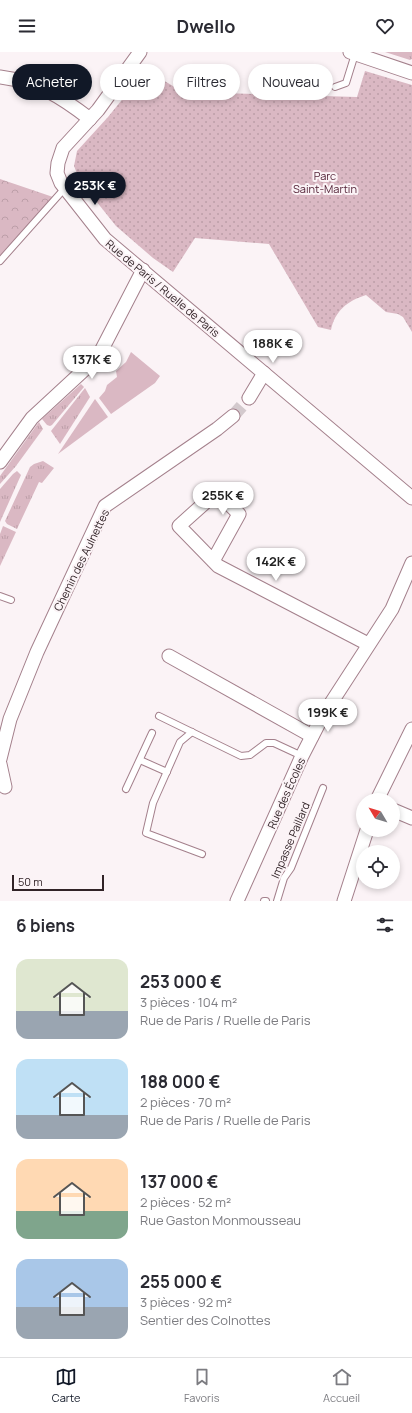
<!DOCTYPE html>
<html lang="fr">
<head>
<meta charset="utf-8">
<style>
	:root { --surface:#fff; --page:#f2f2f3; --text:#2b2b33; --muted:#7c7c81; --line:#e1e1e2; --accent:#111827 }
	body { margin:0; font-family:Manrope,sans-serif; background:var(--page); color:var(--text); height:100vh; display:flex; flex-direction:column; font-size:15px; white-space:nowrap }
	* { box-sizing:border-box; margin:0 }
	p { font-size:13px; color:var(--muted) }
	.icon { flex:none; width:22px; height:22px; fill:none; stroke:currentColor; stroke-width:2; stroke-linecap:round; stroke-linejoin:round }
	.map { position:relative; height:849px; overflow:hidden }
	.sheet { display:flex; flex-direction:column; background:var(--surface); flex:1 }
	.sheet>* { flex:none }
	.banner { position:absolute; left:12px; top:12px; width:388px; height:36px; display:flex; gap:8px }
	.needle { width:26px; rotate:308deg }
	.fabs { position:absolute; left:356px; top:741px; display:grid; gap:8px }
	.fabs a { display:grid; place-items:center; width:44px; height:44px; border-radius:50%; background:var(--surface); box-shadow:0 2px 6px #0003; font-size:20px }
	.scale { position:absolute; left:12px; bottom:10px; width:92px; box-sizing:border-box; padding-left:4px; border:2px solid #312327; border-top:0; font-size:11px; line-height:14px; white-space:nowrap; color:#312327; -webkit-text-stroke:3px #fbf3f6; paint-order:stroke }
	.price { position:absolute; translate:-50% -34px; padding:0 9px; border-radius:14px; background:#fff; color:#222; font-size:13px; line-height:26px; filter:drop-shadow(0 1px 2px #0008) }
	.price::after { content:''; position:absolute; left:50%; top:24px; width:12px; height:9px; margin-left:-6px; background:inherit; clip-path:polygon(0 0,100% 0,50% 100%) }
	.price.active { background:var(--accent); color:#fff }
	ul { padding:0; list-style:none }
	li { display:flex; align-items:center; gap:12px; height:100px; padding:0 16px }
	li span { display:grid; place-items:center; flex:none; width:112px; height:80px; border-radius:12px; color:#555 }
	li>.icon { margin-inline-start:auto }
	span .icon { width:48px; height:48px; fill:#fffc; stroke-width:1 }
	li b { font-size:17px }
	h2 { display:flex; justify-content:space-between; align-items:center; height:48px; padding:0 16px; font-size:17px }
	.pill { padding:0 14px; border-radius:18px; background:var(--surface); box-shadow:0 2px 6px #0003; font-size:14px; line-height:36px }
	.pill.active { background:var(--accent); color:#fff }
	header { display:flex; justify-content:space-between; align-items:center; height:52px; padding:0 16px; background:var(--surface); font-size:18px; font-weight:700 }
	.tabs { display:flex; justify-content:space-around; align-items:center; height:56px; border-top:1px solid var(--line); background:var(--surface); font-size:11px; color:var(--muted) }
	.tabs a { display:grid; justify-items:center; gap:2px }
	.tabs .active { color:var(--accent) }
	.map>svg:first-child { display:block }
	.grass { fill:url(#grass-tufts) }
	.forest { fill:url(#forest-crowns) }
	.park { fill:url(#park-dots) }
	.garden { fill:#dab8c3 }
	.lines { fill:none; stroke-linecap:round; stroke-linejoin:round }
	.street-tunnel { stroke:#d3c9cd; stroke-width:13; stroke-dasharray:13 6; stroke-linecap:butt }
	.lane-casing { stroke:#a4808c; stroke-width:8 }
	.street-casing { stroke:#a4808c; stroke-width:15 }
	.lane { stroke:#fff; stroke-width:6 }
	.street { stroke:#fff; stroke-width:13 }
	.labels { text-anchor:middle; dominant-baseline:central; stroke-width:4; stroke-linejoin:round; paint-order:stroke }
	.park-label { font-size:11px; fill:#511f34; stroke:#fbf3f6 }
	.street-label { font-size:11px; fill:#312327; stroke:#fbf3f6 }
</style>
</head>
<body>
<header><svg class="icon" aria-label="menu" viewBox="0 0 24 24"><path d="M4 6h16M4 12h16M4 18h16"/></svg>Dwello<svg class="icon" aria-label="heart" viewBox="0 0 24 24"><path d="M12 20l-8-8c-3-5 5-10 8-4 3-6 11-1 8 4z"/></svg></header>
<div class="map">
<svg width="412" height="849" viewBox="0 0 412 849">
	<defs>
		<pattern id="grass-tufts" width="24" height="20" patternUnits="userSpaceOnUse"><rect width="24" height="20" fill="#dab8c3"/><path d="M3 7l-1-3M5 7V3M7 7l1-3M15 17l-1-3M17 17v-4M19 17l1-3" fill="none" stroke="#bc9ea8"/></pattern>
		<pattern id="forest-crowns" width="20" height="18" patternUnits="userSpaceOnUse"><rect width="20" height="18" fill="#dab8c3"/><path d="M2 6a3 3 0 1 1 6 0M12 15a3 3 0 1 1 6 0" fill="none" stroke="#bc9ea8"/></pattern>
		<pattern id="park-dots" width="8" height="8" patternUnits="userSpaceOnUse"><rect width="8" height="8" fill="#dab8c3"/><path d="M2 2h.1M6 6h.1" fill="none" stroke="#bc9ea8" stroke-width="1.8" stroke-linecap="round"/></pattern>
	</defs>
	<rect width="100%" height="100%" fill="#fbf3f6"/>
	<g class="grass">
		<polygon points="385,0 412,0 412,7 410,8"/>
		<polygon points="81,332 84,335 52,373 50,374 47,373 42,367"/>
		<polygon points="85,336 90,345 60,392 51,379"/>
		<polygon points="39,370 43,377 16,414 0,432 0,424"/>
		<polygon points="43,409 54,416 42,431 39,430 17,477 7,472 5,469 30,415 34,412"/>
		<polygon points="17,419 21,423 0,470 0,437 13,422"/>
		<polygon points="3,474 16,480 0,514 0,482"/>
	</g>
	<polygon class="forest" points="0,127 53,145 0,204"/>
	<path class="park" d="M146,18L183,40L357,45L365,19L412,33V280L403,265L398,262L386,260L366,243C347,249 335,259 331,278L318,275L269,192L195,186L173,220L153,206L116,174L80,129L74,114L77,99L108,65Z"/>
	<g class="garden">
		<polygon points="131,300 160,324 155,331 111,362 99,346 105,339 107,333 117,325 116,319 126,310"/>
		<polygon points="95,347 108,365 58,402"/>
	</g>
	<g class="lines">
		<polyline class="street-tunnel" points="233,364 249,346"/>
		<defs>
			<g id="lane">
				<polyline points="335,35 346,31 355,2"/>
				<polyline points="0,209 65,136"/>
				<polyline points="0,544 11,548"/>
				<polyline points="159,664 241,704 250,703 266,691 274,691 302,704"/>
				<polyline points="192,680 180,690 153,751 146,781 202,802"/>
				<polyline points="140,708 167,720"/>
				<polyline points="126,737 152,681"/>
				<polyline points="264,849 266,849"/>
				<polyline points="277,849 284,826 291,816 323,736"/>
			</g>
			<g id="street">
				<polyline points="140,0 98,58 63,96 58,111 57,121 61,131 105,187 412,446"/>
				<polyline points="350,0 412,21"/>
				<path d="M0,25C38,30 60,44 90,67"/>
				<polyline points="249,346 264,321"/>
				<polyline points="0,410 32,366 98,305 143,218"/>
				<polyline points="213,509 239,462 226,449 208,448 179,474 218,514 368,592"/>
				<polyline points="169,604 312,684"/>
				<polyline points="0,707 10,667 37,600 105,454 217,377 233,364"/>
				<polyline points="0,712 5,735"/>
				<polyline points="377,748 412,677"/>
				<polyline points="393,758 412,766"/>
				<polyline points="237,849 302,704 322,665 392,557 412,511"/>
				<polyline points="344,849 367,778"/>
			</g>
		</defs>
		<use href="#lane" class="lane-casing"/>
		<use href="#street" class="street-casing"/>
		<use href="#lane" class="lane"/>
		<use href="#street" class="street"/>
	</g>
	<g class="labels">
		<g class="park-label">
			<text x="325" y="123">Parc<tspan x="325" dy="13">Saint-Martin</tspan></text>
		</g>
		<g class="street-label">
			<text transform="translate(163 236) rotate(40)">Rue de Paris / Ruelle de Paris</text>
			<text transform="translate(81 508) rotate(-64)">Chemin des Aulnettes</text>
			<text transform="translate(286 741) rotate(-66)">Rue des Écoles</text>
			<text transform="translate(290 788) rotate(-67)">Impasse Paillard</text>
		</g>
	</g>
</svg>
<div class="fabs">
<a><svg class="needle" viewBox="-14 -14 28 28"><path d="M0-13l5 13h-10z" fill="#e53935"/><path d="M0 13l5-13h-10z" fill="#7c7c81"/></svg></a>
<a><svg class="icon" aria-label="locate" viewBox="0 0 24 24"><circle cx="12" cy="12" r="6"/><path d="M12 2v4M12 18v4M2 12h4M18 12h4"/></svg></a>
</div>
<div class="scale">50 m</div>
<b class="price active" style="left:95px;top:154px">253K €</b>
<b class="price" style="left:273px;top:312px">188K €</b>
<b class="price" style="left:92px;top:328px">137K €</b>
<b class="price" style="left:223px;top:464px">255K €</b>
<b class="price" style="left:276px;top:530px">142K €</b>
<b class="price" style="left:328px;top:681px">199K €</b>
<div class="banner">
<a class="pill active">Acheter</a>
<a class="pill">Louer</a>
<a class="pill">Filtres</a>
<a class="pill">Nouveau</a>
</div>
</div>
<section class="sheet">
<h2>6 biens<svg class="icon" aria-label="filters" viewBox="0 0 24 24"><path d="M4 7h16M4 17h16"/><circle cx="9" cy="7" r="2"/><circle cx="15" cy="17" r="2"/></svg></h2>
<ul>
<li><span style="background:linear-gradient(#dfe7d0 65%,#9aa5b1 0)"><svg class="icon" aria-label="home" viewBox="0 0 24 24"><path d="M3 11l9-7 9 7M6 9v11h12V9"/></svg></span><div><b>253 000 €</b><p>3 pièces · 104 m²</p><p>Rue de Paris / Ruelle de Paris</p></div></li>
<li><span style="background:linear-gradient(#bfe0f5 70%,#9aa5b1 0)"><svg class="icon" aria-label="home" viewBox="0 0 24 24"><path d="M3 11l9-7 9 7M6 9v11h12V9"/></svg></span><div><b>188 000 €</b><p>2 pièces · 70 m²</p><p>Rue de Paris / Ruelle de Paris</p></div></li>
<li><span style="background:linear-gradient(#ffd9b3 65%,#7fa58c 0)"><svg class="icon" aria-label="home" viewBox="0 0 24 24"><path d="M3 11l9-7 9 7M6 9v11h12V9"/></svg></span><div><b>137 000 €</b><p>2 pièces · 52 m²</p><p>Rue Gaston Monmousseau</p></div></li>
<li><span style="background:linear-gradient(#a9c7e8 60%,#9aa5b1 0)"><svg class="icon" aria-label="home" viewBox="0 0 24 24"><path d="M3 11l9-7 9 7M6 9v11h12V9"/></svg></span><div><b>255 000 €</b><p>3 pièces · 92 m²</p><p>Sentier des Colnottes</p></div></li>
</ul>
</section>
<nav class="tabs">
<a class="active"><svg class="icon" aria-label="map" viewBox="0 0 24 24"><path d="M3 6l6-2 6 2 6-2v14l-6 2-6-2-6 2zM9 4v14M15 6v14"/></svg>Carte</a>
<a><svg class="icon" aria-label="saved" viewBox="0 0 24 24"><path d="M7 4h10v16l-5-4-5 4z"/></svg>Favoris</a>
<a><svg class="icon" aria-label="home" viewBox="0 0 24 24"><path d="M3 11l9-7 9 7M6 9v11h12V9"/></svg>Accueil</a>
</nav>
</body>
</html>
